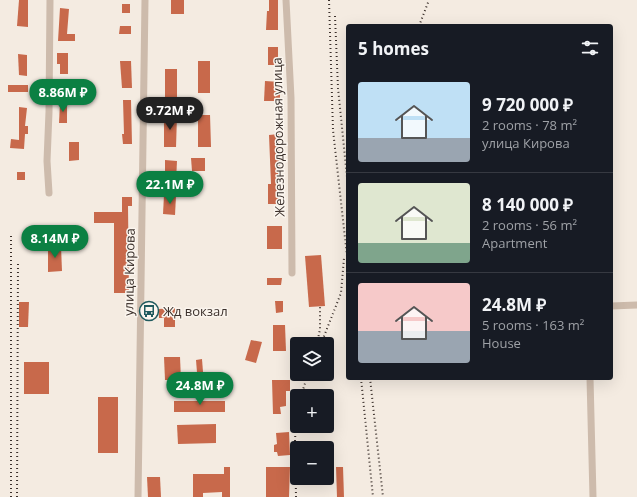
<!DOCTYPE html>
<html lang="en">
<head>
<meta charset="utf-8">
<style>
	:root { --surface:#171b24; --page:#20242c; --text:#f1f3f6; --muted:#9ea1a6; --line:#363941; --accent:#0b8043 }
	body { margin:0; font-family:"Open Sans",sans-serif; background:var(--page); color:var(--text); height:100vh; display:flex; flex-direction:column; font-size:15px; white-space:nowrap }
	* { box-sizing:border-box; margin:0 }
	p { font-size:13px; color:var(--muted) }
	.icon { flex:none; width:22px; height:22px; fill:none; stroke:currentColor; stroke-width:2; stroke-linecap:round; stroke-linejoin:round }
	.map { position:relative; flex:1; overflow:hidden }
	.drawer { position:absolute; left:346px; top:24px; width:267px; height:356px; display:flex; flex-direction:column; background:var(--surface); border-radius:4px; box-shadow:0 4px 16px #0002 }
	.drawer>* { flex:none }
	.fabs { position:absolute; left:290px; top:337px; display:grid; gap:8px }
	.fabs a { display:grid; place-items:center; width:44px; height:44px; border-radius:4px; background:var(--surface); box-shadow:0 4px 16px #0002; font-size:20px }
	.price { position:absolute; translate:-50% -34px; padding:0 9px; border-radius:14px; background:var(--accent); color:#fff; font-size:13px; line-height:26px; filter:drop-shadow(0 1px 2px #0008) }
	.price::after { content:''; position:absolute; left:50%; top:24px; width:12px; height:9px; margin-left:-6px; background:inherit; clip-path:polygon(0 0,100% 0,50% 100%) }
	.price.current { background:#222; color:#fff }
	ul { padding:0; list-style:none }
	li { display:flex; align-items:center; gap:12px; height:100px; padding:0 12px }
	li+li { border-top:1px solid var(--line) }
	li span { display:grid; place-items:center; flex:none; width:112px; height:80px; border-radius:4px; color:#555 }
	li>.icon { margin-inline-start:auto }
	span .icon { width:48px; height:48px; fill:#fffc; stroke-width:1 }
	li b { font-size:17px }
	h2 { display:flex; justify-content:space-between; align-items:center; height:48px; padding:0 12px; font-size:17px }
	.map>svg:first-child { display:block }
	.building { fill:#c8694b }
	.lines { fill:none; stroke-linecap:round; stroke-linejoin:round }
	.street { stroke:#cdbbac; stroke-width:7 }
	.rail { stroke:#3b302b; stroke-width:2; stroke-dasharray:1 3; stroke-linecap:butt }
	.labels { text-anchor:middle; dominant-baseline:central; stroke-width:3; stroke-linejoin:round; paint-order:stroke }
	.street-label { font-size:13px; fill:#3b302b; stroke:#fbf5ee }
	.poi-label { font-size:13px; fill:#3b302b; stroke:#fbf5ee; text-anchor:start }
</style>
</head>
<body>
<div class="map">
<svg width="637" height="497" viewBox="0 0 637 497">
	<rect width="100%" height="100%" fill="#f4ebe1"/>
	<g class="building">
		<polygon points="19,0 28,0 28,27 17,26"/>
		<rect x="171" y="0" width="13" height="14"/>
		<polygon points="269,0 278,0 278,30 266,30 267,11 269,11"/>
		<rect x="122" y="4" width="8" height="9"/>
		<polygon points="60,8 69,9 67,34 75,34 75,41 58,41"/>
		<polygon points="120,26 131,26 131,34 119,34"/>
		<rect x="268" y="47" width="10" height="18"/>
		<polygon points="57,53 68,53 68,74 60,74 60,64 57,64"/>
		<polygon points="18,54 27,55 27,76 19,75"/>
		<polygon points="120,61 131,61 132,88 122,88"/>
		<rect x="198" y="61" width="12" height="32"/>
		<rect x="165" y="69" width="12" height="32"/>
		<polygon points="265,81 280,82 280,101 264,101"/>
		<rect x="8" y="85" width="20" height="7"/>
		<rect x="60" y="85" width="11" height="9"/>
		<polygon points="123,100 131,100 132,144 123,144 122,134 124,134"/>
		<polygon points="60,103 67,104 67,123 59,123"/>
		<polygon points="19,107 27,108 25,126 28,126 28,134 25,134 24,149 10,148 11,139 19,140"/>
		<polygon points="164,115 177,115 176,147 164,147"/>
		<polygon points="198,115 210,115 211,147 198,147"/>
		<polygon points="279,134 280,204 268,204 268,184 271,184 269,135"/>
		<polygon points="69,142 79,142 79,160 69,161"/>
		<polygon points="191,158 205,158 205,171 192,171"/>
		<polygon points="165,160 177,161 176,182 165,182"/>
		<rect x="17" y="172" width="8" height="8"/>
		<polygon points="164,195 176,196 175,215 163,214"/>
		<polygon points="122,197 132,197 132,206 128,206 129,293 114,293 114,223 94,223 94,212 122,212"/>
		<rect x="267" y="226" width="15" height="23"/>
		<polygon points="48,246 61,246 62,271 48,272"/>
		<polygon points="321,255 325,306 309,307 305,256"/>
		<polygon points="267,278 282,278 281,285 267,285"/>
		<polygon points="275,301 283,301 283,312 276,313"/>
		<polygon points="19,302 29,302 28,327 19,327"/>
		<polygon points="175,308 175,327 164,327 164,318 159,318 159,309"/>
		<polygon points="273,325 285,325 286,351 273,351"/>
		<polygon points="251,340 262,342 256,363 245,360"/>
		<polygon points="164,357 180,357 181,380 165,380"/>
		<polygon points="202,359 204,385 198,385 196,360"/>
		<rect x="24" y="362" width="25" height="32"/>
		<polygon points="272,380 290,380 290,391 286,391 286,406 280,407 281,414 273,414"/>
		<rect x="98" y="397" width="20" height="56"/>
		<rect x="174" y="401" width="51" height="11"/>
		<polygon points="216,424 216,443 178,444 177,425"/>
		<polygon points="289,432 290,455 278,456 277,452 274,452 274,445 277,444 276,433"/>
		<polygon points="224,467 230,467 230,497 222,497 222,492 203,493 203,497 193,497 193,474 224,474"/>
		<polygon points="266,467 290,467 289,497 266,497"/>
		<polygon points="336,467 343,467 344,497 337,497"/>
		<polygon points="147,477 160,477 161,497 148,497"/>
	</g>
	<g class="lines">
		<g class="street">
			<polyline points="286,0 291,98 292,273"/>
			<polyline points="49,193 47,161 49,112 50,0"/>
			<polyline points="611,306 637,305"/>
			<polyline points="590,378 593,497"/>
			<polyline points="138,497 145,0"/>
		</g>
		<g class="rail">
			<polyline points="329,0 333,130 348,265"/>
			<polyline points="335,16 338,88 348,187"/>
			<polyline points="419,26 429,0"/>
			<polyline points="317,344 320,329 320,306"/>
			<polyline points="321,344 341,293 344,258"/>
			<polyline points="361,378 373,497"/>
			<polyline points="370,378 383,497"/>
			<polyline points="301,396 308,374"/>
			<polyline points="316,478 317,481"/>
			<polyline points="11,497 11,234"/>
			<polyline points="17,497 18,262"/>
			<polyline points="296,497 295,439 297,417"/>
		</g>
	</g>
	<defs>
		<symbol id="bus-ring" viewBox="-11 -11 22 22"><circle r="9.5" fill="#fbf5ee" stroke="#1f5a5e" stroke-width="1.5"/><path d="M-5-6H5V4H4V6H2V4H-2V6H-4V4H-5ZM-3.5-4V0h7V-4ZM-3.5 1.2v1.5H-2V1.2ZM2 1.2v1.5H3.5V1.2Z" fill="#1f5a5e"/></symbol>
	</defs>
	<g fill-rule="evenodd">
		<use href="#bus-ring" x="138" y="300" width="22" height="22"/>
	</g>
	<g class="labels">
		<g class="street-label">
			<text transform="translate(278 137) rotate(-91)">Железнодорожная улица</text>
			<text transform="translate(129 272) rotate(-89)">улица Кирова</text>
		</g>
		<g class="poi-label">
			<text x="163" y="311">Жд вокзал</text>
		</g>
	</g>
</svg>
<div class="fabs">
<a><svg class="icon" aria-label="layers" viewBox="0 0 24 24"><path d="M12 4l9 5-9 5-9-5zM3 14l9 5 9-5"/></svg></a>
<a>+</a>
<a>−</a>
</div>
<b class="price" style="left:63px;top:113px">8.86M ₽</b>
<b class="price current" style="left:170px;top:131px">9.72M ₽</b>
<b class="price" style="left:170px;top:205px">22.1M ₽</b>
<b class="price" style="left:55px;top:259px">8.14M ₽</b>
<b class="price" style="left:200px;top:406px">24.8M ₽</b>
<section class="drawer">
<h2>5 homes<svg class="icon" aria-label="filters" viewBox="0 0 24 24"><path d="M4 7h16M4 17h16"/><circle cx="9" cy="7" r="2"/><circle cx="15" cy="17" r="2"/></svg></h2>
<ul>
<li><span style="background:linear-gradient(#bfe0f5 70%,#9aa5b1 0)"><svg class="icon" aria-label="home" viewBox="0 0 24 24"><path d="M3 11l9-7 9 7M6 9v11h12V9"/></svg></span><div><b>9 720 000 ₽</b><p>2 rooms · 78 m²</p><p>улица Кирова</p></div></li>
<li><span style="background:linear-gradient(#dfe7d0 75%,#7fa58c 0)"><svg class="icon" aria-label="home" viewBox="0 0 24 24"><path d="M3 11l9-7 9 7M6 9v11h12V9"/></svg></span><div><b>8 140 000 ₽</b><p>2 rooms · 56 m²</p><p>Apartment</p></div></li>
<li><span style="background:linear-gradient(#f6c9c9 60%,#9aa5b1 0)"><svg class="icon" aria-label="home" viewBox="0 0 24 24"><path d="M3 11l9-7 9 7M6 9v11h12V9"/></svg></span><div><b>24.8M ₽</b><p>5 rooms · 163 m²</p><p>House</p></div></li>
</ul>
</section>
</div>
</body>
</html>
